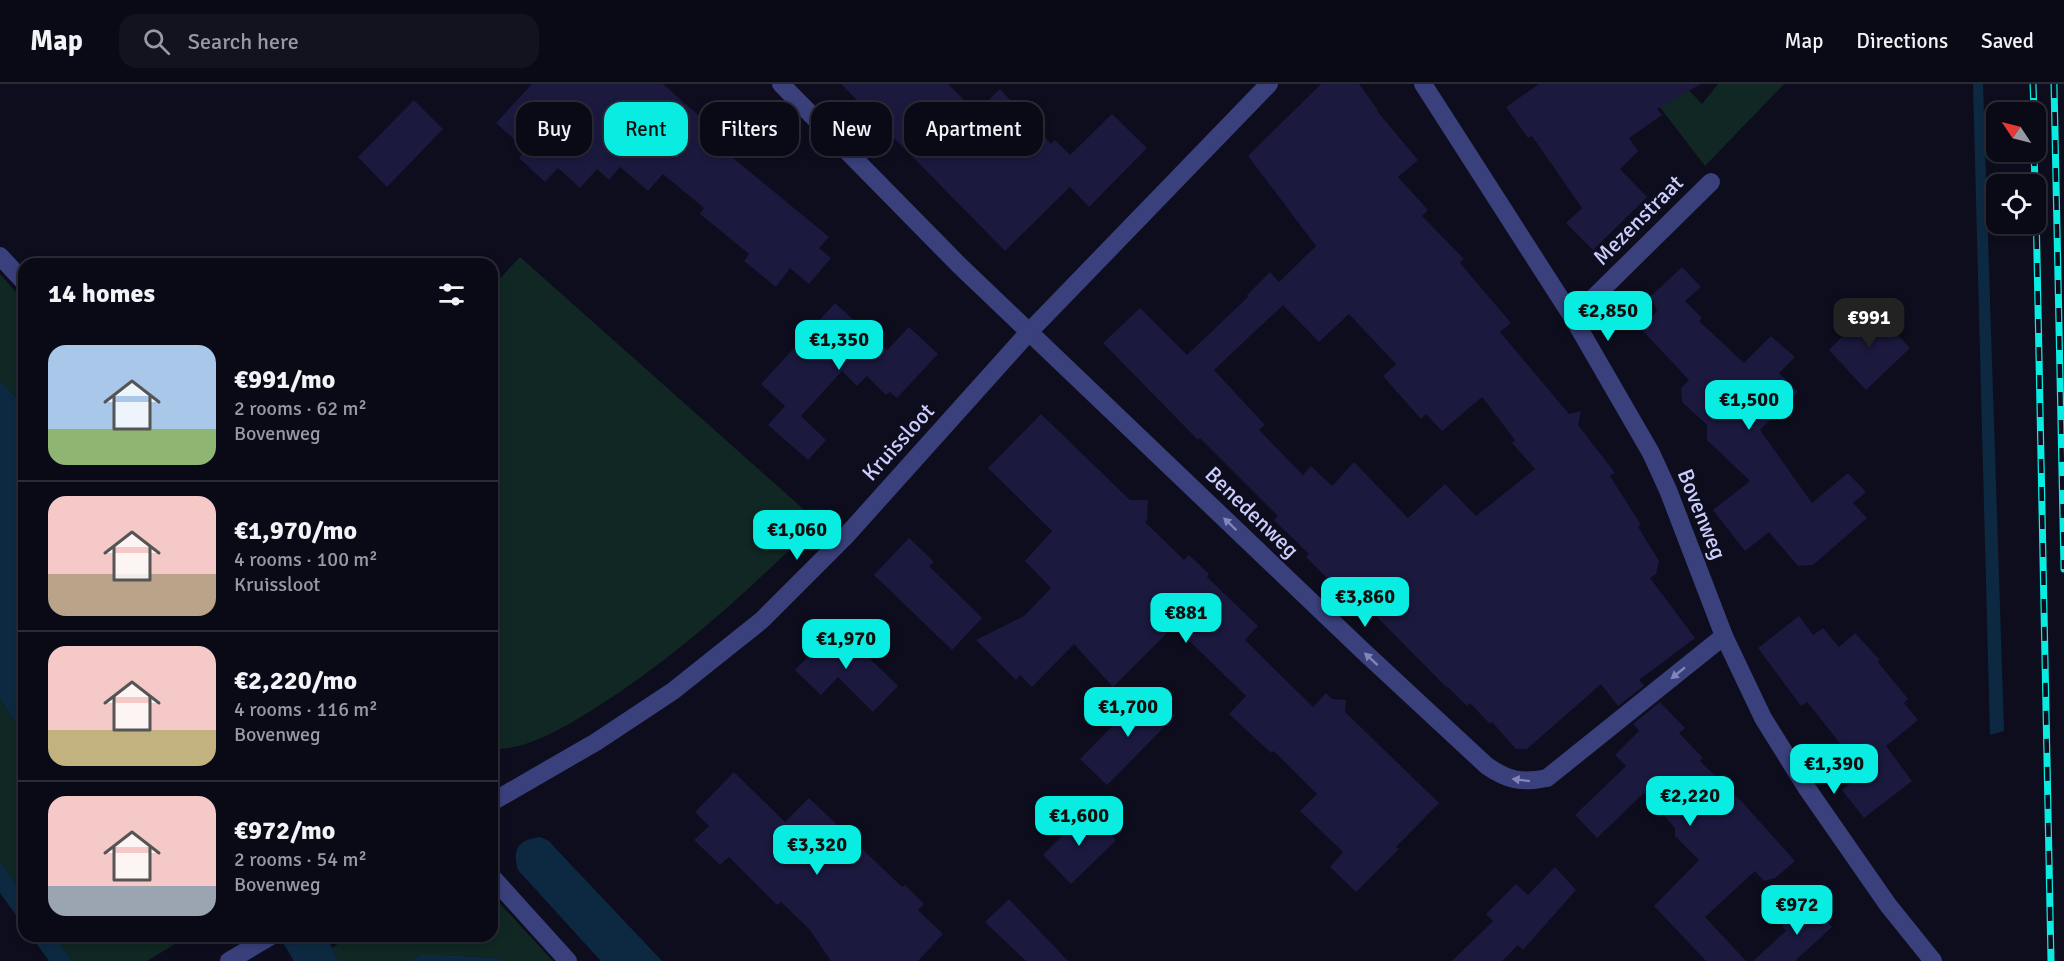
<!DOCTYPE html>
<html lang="en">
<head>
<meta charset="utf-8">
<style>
	:root { --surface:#0a0a16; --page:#13131f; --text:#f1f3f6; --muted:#999aa1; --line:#2a2b35; --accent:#09ece1 }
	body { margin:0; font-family:Signika,sans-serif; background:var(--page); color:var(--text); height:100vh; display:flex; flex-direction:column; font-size:22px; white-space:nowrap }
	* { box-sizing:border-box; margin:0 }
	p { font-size:20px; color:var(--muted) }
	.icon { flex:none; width:33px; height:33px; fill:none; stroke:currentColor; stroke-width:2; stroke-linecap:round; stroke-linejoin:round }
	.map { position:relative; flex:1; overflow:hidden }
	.details { position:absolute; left:18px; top:174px; width:480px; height:684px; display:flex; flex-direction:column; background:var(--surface); border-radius:18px; box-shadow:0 3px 9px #0003,0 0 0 2px var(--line) }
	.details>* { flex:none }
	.guide { position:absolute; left:516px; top:18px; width:570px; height:54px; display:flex; gap:12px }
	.needle { width:39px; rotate:305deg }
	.tools { position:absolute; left:1986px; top:18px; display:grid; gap:12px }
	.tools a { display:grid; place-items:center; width:60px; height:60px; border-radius:12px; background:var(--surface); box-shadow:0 3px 9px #0003,0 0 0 2px var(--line); font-size:30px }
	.price { position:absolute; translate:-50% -51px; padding:0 14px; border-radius:12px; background:var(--accent); color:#111; font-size:20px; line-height:39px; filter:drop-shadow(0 2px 3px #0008) }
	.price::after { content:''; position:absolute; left:50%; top:36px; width:18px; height:14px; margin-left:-9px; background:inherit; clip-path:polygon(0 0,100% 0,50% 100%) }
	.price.on { background:#222; color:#fff }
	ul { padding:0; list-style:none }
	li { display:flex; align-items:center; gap:18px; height:150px; padding:0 30px }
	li+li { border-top:2px solid var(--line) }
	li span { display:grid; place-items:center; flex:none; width:168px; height:120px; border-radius:18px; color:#555 }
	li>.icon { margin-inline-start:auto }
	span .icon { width:72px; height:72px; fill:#fffc; stroke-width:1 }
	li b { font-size:26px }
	h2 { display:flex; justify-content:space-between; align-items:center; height:72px; padding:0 30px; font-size:26px }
	.pill { padding:0 21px; border-radius:18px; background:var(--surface); box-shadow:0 3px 9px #0003,0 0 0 2px var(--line); font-size:21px; line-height:54px }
	.pill.on { background:var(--accent); color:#111 }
	header { display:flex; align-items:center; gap:36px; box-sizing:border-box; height:84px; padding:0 30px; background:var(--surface); border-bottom:2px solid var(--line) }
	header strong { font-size:28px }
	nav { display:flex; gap:33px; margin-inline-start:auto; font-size:21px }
	.search { width:420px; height:54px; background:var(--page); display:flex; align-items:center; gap:15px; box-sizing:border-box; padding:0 21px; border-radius:18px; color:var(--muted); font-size:22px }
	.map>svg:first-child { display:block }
	.green { fill:#102723 }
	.water { fill:#0d2941 }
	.building { fill:#1b193e; fill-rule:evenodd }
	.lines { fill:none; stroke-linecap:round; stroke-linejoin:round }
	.minor { stroke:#39407b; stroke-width:18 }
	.rail-casing { stroke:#09ece1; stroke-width:7 }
	.rail { stroke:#0d0d1e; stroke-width:4.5; stroke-dasharray:14; stroke-linecap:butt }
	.oneway { fill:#8286bc }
	.labels { text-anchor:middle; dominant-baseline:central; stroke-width:4.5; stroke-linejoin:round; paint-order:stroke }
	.street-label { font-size:22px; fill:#cbcdfd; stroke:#0d0d1e }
</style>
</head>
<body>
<header>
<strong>Map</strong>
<div class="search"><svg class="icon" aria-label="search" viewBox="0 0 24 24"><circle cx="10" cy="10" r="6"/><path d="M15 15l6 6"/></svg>Search here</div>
<nav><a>Map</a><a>Directions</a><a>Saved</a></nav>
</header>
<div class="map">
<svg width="2064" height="877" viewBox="0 0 2064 877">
	<rect width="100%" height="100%" fill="#0d0d1e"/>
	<g class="green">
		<polygon points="1642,0 1683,0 1702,20 1718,0 1784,0 1705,82"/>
		<path d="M520,173L818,438C749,506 679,571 597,623C568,641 527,667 492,665V203Z"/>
		<polygon points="0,190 24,217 24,323 0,296"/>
		<polygon points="0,614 24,653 24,811 0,778"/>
		<polygon points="492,811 553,877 502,877 499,874 444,871 419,871 411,877 339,877 332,864 349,852 492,852"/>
		<polygon points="54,852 188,852 147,877 72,877"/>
	</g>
	<g class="water">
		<polygon points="1973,0 1983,0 2004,647 1990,651"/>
		<polygon points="0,296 24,323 24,653 0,614"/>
		<path d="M540,753L549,757L557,766L662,877H601L518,786C512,765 518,756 540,753Z"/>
		<polygon points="0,778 24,811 24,842 0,809"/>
		<polygon points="31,852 54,852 72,877 49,877"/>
		<polygon points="279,852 326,852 339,877 294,877"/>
		<polygon points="419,871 444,871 499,874 502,877 411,877"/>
	</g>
	<g class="building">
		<polygon points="532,0 663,0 706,38 699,46 829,153 819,164 831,174 809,200 790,184 776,203 744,177 749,170 700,130 704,124 663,90 648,107 620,83 609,96 597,85 580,104 558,84 545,98 519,74 526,66 496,39"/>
		<polygon points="841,0 948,0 976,28 1000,5 1051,60 1055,56 1070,71 1112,30 1147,64 1089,123 1070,103 1005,167"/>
		<path d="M1321,0H1359L1378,26L1377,27L1418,76L1398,93L1428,126L1422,132L1464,175L1460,179L1511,239L1500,248L1569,330L1581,327L1578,341L1615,389L1610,392L1641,441L1638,443L1659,477L1656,490L1650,494L1695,554L1639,596L1644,602L1618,622L1601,600L1527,665H1516L1492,638L1490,640L1470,619L1467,622L1448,603L1447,604L1374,530H1365L1338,501L1336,503L1306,473L1309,470L1274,436L1278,432L1200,354L1198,356L1103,259L1140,224L1187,271L1248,213L1247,211L1270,188L1279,198L1316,162L1248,72ZM1283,221L1319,258L1349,230L1396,280L1383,292L1421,335L1426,330L1442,347L1482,313L1515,356L1512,359L1535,385L1476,432L1445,400L1408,434L1354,378L1332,402L1311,382L1303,391L1259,346L1265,341L1214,286Z"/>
		<polygon points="1539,0 1701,0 1657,25 1662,31 1629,54 1638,67 1620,85 1647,113 1593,166 1566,139 1582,124 1532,52 1528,54 1506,23"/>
		<polygon points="414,16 443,45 387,103 358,73"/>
		<polygon points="1682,183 1701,203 1685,217 1702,234 1699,237 1744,279 1771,252 1795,273 1779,289 1798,308 1760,346 1812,419 1848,389 1866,408 1853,419 1867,434 1813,481 1798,482 1769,448 1745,467 1713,426 1750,397 1707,356 1707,341 1682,318 1681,304 1689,296 1641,245 1657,227 1651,212"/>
		<polygon points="835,219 887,266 909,243 938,270 897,314 890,308 886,311 867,292 857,302 842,287 801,332 826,356 808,376 768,341 785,322 761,300"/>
		<polygon points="1871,224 1910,264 1866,306 1829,266"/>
		<polygon points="1041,330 1130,416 1148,416 1147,436 1145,438 1184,476 1189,471 1209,490 1207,493 1258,542 1245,556 1313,623 1326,609 1332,615 1346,616 1345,628 1439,719 1396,763 1399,765 1356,808 1330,783 1343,768 1300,727 1317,710 1274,667 1271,669 1229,630 1246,612 1174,542 1113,603 1074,560 1032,603 1020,591 1016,596 976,556 1024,532 1051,504 1025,477 1052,447 988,384"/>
		<polygon points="909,454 934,478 929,482 982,534 952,566 874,491"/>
		<polygon points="1799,532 1813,551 1823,544 1839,563 1855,549 1880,576 1878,578 1908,615 1904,619 1918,636 1886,662 1912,697 1864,734 1842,706 1864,689 1807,618 1801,622 1758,564"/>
		<polygon points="837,543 898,602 873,628 838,593 821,611 795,586"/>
		<polygon points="1148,606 1175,632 1107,701 1080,675"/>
		<polygon points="1660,618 1685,644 1679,649 1703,674 1700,677 1743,719 1795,777 1775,794 1764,797 1755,787 1705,833 1746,877 1706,877 1654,822 1699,776 1675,752 1675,744 1644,709 1597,754 1575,731 1626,682 1615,671 1639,647 1633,640"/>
		<polygon points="734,688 785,738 809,714 902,803 905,801 924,820 918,826 943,850 918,877 831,877 810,846 781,818 777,821 729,773 720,781 694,756 709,742 695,728"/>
		<polygon points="1087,727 1116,756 1071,800 1043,771"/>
		<polygon points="1555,783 1576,806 1523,866 1518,861 1502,877 1452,877 1493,837 1486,830 1516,800 1528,811"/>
		<polygon points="1009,815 1068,877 1026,877 985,838"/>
		<polygon points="1809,817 1832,843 1795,877 1753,877 1786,847 1782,842"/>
	</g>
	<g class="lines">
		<g class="minor">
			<path d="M781,0L959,181L1362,566L1487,682C1509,697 1522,699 1547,694L1724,552"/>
			<polyline points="1423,0 1573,234 1651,369 1668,406 1724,552 1763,634 1806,703 1888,821 1933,877"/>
			<polyline points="0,172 24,198"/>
			<polyline points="1573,234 1711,98"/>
			<polyline points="492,718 596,658 673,607 762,536 845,453 1029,248 1269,0"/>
			<polyline points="492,793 568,877"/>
			<polyline points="229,877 271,852"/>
		</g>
		<defs>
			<g id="rail">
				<polyline points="2033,0 2034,28"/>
				<polyline points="2054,0 2064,485"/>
				<polyline points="2034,68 2035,100"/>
				<polyline points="2036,123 2051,877"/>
			</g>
		</defs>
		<use href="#rail" class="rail-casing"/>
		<use href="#rail" class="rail"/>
	</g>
	<defs><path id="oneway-solid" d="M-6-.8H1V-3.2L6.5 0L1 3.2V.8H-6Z" transform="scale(1.5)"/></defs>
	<g class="oneway">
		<use href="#oneway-solid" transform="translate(1230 440) rotate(-136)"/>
		<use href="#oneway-solid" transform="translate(1371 575) rotate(-137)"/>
		<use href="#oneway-solid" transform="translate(1678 589) rotate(141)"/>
		<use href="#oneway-solid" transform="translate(1521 696) rotate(-173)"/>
	</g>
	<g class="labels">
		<g class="street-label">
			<text transform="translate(1638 136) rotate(-45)">Mezenstraat</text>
			<text transform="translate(898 358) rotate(-48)">Kruissloot</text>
			<text transform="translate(1252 428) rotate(44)">Benedenweg</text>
			<text transform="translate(1702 430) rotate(68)">Bovenweg</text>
		</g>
	</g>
</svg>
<div class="tools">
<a><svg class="needle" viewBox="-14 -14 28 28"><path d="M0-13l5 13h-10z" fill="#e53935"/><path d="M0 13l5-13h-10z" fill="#999aa1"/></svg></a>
<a><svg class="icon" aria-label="locate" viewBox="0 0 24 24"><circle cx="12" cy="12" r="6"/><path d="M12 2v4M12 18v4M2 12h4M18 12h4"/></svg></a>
</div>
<b class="price" style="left:1608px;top:258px">€2,850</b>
<b class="price on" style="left:1869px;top:265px">€991</b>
<b class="price" style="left:839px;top:287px">€1,350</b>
<b class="price" style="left:1749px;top:347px">€1,500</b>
<b class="price" style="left:797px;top:477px">€1,060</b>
<b class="price" style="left:1365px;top:544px">€3,860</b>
<b class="price" style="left:1186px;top:560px">€881</b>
<b class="price" style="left:846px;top:586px">€1,970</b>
<b class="price" style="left:1128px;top:654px">€1,700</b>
<b class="price" style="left:1834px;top:711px">€1,390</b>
<b class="price" style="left:1690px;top:743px">€2,220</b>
<b class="price" style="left:1079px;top:763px">€1,600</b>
<b class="price" style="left:817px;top:792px">€3,320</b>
<b class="price" style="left:1797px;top:852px">€972</b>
<div class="guide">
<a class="pill">Buy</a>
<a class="pill on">Rent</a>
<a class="pill">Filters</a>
<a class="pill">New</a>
<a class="pill">Apartment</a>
</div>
<section class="details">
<h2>14 homes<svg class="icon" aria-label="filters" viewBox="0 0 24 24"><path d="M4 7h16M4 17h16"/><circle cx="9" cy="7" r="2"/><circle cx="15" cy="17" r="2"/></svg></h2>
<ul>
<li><span style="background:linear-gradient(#a9c7e8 70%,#8fb573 0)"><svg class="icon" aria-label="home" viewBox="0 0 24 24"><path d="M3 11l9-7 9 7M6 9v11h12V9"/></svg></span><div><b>€991/mo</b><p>2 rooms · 62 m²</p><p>Bovenweg</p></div></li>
<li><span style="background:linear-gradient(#f6c9c9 65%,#b9a48a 0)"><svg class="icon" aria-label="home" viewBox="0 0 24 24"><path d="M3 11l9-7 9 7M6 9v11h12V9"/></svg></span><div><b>€1,970/mo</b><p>4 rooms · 100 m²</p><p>Kruissloot</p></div></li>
<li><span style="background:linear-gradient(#f6c9c9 70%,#c2b280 0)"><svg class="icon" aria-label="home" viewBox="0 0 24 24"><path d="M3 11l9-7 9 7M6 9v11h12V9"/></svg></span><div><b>€2,220/mo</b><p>4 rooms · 116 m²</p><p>Bovenweg</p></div></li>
<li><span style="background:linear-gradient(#f6c9c9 75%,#9aa5b1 0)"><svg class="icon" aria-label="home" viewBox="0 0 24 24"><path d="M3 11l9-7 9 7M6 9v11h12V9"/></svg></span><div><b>€972/mo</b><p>2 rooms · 54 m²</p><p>Bovenweg</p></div></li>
</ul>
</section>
</div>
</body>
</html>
